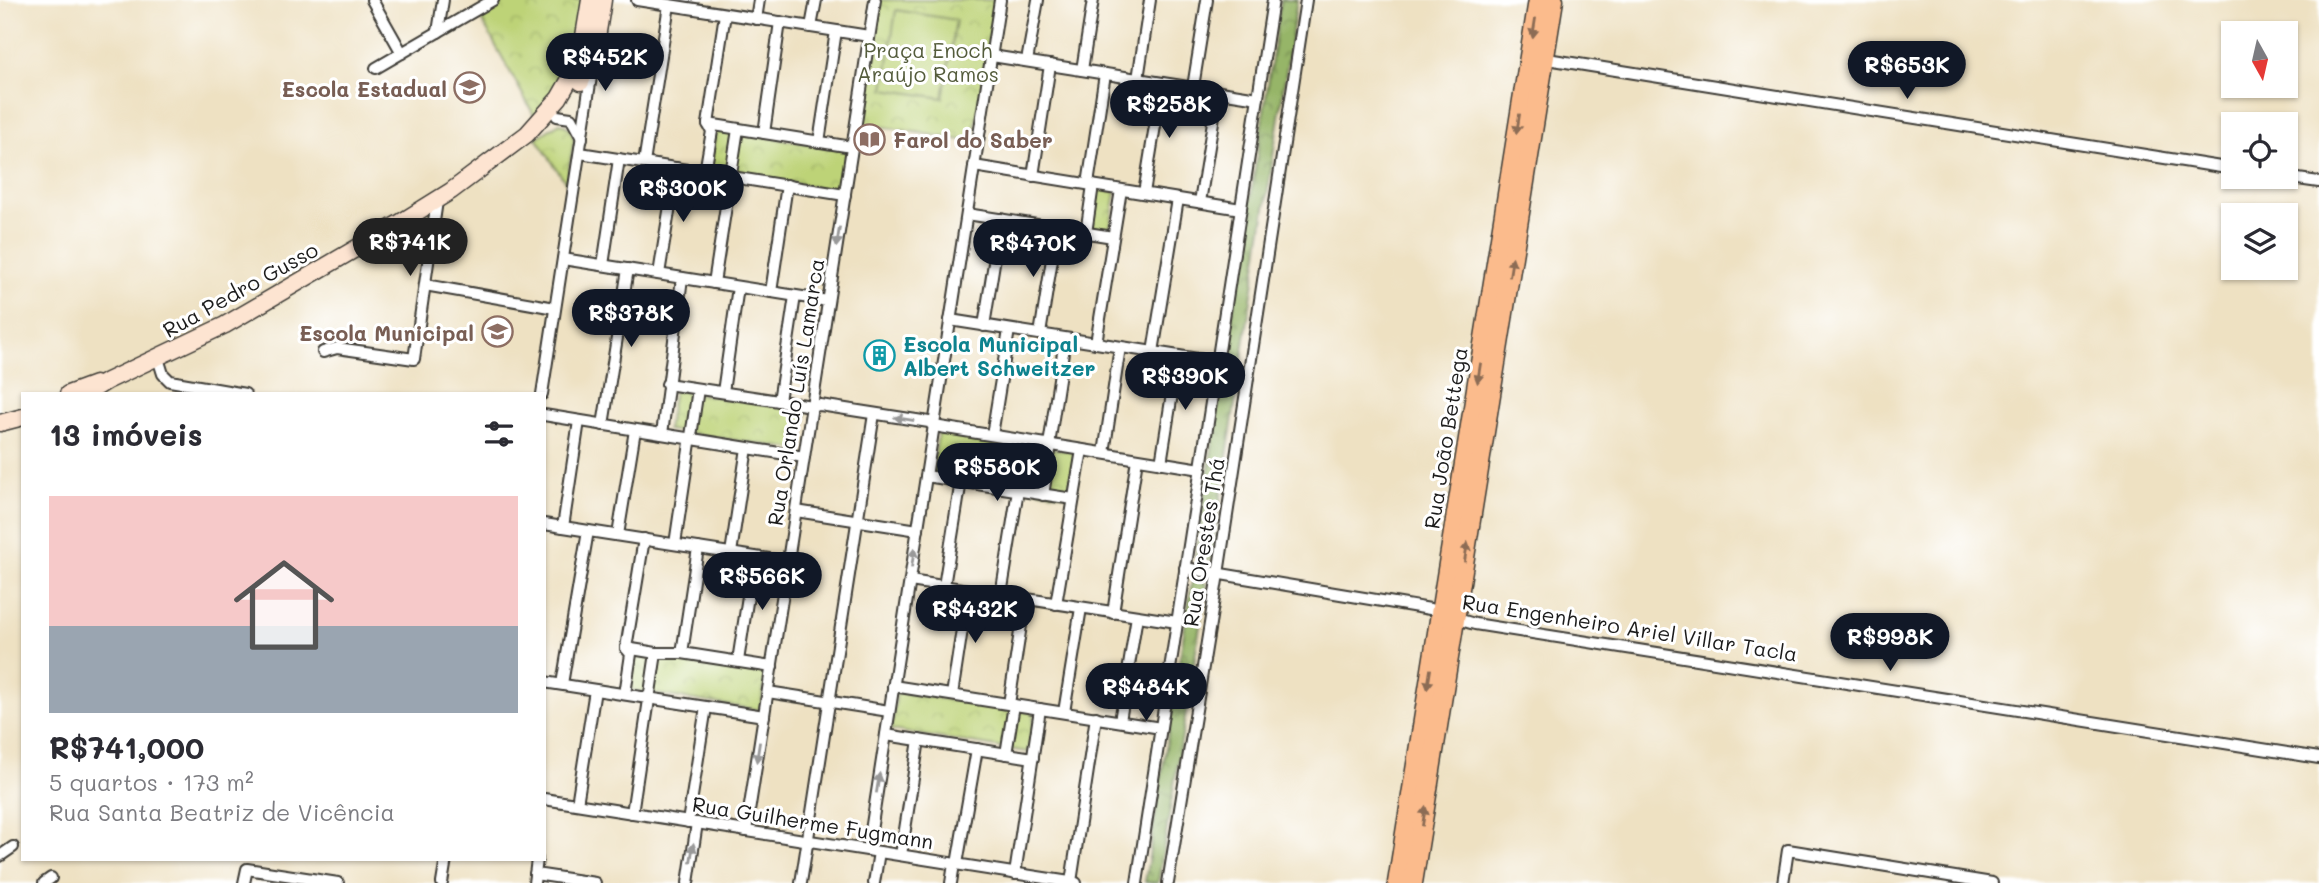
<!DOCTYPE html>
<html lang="pt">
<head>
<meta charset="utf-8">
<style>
	:root { --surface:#fff; --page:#f2f2f3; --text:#2b2b33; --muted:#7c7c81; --line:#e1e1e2; --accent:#111827 }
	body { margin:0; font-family:Mali,sans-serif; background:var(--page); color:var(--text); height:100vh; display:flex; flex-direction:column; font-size:26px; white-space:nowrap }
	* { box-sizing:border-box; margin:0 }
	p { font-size:23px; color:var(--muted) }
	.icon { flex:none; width:38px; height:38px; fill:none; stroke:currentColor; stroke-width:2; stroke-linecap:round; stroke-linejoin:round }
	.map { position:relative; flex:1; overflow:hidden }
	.side { position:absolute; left:21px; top:392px; width:525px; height:469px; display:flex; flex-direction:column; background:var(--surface); border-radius:0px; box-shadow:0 2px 5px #0004 }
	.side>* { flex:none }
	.needle { width:46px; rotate:172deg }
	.buttons { position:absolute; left:2221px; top:21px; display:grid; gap:14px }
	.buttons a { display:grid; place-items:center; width:77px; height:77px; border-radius:0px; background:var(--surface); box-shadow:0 2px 5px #0004; font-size:35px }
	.price { position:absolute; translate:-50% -60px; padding:0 16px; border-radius:24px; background:var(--accent); color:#fff; font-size:23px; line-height:46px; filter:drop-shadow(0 2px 4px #0008) }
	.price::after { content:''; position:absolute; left:50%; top:42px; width:21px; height:16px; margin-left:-10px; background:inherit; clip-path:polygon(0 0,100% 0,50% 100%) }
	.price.current { background:#222; color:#fff }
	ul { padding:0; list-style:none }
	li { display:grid; align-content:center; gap:14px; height:371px; padding:0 28px }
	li+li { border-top:2px solid var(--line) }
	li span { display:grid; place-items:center; height:217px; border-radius:0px; color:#555 }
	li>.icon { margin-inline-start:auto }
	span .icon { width:126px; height:126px; fill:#fffc; stroke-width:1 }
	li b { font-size:30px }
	h2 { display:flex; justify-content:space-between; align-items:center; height:84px; padding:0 28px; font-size:30px }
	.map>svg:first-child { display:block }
	.forest { fill:url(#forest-crowns); stroke:#596842; stroke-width:2 }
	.park { fill:url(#park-crowns); stroke:#6c784a; stroke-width:2 }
	.pitch { fill:#bdd377; stroke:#6c784a; stroke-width:2 }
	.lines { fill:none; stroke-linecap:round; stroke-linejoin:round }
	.minor-casing { stroke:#3c3a35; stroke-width:14 }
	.secondary-casing { stroke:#3c3a35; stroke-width:19 }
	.primary-casing { stroke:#3c3a35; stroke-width:21 }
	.minor { stroke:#fff; stroke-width:10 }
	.secondary { stroke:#fde4d1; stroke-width:16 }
	.primary { stroke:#fbbb8c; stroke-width:18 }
	.oneway { fill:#8c6c54 }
	.oneway2 { fill:#999 }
	.labels { text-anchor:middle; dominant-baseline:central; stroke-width:6; stroke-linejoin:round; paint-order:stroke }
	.park-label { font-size:21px; fill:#545c3c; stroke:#fff }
	.education-label { font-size:21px; font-weight:bold; fill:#785e54; stroke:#fff; text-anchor:end }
	.street-label { font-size:21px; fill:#1c1c1c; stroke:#fff }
	.culture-label { font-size:21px; font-weight:bold; fill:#0d838f; stroke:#fff; text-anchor:start }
</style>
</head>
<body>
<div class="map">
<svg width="2319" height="883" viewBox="0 0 2319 883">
	<defs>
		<pattern id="forest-crowns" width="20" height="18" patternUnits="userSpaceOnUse" patternTransform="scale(1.75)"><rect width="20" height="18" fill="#96b568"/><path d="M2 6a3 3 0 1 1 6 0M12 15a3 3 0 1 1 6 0" fill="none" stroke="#7a9255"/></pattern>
		<pattern id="park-crowns" width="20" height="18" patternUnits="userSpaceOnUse" patternTransform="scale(1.75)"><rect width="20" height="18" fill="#bdd377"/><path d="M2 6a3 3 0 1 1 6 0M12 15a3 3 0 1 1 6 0" fill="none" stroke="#a2b566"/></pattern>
	</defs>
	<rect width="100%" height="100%" fill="#fff"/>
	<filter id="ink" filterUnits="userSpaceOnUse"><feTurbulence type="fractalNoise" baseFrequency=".0143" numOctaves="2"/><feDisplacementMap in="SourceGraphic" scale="14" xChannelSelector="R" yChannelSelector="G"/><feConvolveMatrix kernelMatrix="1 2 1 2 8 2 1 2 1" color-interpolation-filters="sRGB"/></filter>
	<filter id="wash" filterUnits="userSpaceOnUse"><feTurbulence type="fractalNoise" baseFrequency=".00686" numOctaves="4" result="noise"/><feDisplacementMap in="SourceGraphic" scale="28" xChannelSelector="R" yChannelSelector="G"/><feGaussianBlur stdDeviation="1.57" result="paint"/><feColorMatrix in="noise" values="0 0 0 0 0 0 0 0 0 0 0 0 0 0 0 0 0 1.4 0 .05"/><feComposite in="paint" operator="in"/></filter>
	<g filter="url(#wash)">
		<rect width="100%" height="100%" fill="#eee1c2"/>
		<g class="forest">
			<polygon points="1281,0 1297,0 1211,560 1195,558"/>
			<polygon points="1192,581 1207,583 1158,883 1145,882"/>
		</g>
		<g class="park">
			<polygon points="508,0 582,0 571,60 561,83 535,117 480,17"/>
			<polygon points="880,0 995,0 973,142 861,123"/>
			<polygon points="560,123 570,128 574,140 566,183 536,138"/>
			<polygon points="716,129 847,150 841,191 710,170"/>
			<polygon points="1097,189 1116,192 1109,233 1090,230"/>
			<polygon points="674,390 807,411 801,450 667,430"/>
			<polygon points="939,430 1075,452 1068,495 932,474"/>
			<polygon points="634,653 683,657 767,670 760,710 629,690"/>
			<polygon points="897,692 1034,713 1028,752 891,730"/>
		</g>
		<polygon class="pitch" points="896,10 956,20 943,98 884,89"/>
	</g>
	<g filter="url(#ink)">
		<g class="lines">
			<defs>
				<g id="minor">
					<polyline points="372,0 402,53"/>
					<polyline points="637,0 869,36"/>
					<polyline points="756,19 759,0"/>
					<polyline points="811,27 816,0"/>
					<polyline points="438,32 443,0"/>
					<polyline points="992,56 1258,98"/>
					<polyline points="1541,58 2233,169"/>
					<polyline points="1027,61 1038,0"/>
					<polyline points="376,68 493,0"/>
					<polyline points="1082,70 1093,0"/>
					<polyline points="1138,79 1150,0"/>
					<polyline points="1193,87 1207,0"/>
					<polyline points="557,116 571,118 582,138"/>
					<polyline points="708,124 852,147"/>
					<polyline points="764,133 780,22"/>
					<polyline points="819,142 836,31"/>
					<polyline points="580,153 845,195"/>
					<polyline points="644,163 669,5"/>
					<polyline points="974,166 1241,209"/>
					<polyline points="705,172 712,131 708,124 725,14"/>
					<polyline points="1033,176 1050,65"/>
					<polyline points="2284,177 2319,182"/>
					<polyline points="1088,184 1105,74"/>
					<polyline points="1144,193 1162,83"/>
					<polyline points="1200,202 1218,91"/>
					<polyline points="967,214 1113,237"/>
					<polyline points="1086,233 1093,185"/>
					<polyline points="563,259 828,301"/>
					<polyline points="603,265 619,159"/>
					<polyline points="659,274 676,168"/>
					<polyline points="714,283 738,129"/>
					<polyline points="425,285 555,308"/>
					<polyline points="771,292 787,185"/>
					<polyline points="950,320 1217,362"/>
					<polyline points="984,326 1001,219"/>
					<polyline points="1040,334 1057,228"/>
					<polyline points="1096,343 1121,190"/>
					<polyline points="323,352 337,348 414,359 437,201"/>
					<polyline points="1153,352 1178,199"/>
					<polyline points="158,358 163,374 170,381 245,394"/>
					<polyline points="667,384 812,406 820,405 929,422 934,426 1201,469"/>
					<polyline points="723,392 738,287"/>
					<polyline points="542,394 593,64"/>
					<polyline points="779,401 795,296"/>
					<polyline points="544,415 804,457"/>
					<polyline points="603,425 628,269"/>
					<polyline points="662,434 682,278"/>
					<polyline points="992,435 1009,330"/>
					<polyline points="1049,445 1065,339"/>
					<polyline points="1104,453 1120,347"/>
					<polyline points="1161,463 1178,356"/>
					<polyline points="926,476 1073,499"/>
					<polyline points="1043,495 1051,445"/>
					<polyline points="796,511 918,530"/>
					<polyline points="544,524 788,562"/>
					<polyline points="563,527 579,421"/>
					<polyline points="618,535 635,430"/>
					<polyline points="675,544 698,389"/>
					<polyline points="731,553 747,448"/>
					<path d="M1185,568L1430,609C1446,613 1457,620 1475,624L2319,758"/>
					<polyline points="910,581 1177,622"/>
					<polyline points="944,586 961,481"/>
					<polyline points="1001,595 1018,490"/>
					<polyline points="1056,604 1082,450"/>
					<polyline points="1113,613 1137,459"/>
					<polyline points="626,648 656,653 682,653 772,667"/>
					<polyline points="682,653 698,548"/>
					<polyline points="738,661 754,557"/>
					<polyline points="544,682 764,716"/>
					<polyline points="562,684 588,531"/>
					<polyline points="893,686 1161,728"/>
					<polyline points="768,692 889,711"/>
					<polyline points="625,694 631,654 626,648 644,539"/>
					<polyline points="952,695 968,590"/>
					<polyline points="1009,704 1025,599"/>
					<polyline points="1064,712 1081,608"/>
					<polyline points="1120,721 1137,616"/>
					<polyline points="886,735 1033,758"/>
					<polyline points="1006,754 1014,705"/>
					<polyline points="544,799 1076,883"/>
					<polyline points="577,804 595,690"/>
					<polyline points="632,813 656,653"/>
					<polyline points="688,822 706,707"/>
					<polyline points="746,831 875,0"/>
					<polyline points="868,850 1000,0"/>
					<polyline points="901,855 919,740"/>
					<polyline points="0,856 13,847"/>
					<polyline points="957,864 977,749"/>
					<polyline points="535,874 595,883"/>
					<polyline points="1015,874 1040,709"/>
					<polyline points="1071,882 1096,717"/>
					<polyline points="44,883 51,878"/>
					<polyline points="244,883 247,869 338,883"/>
					<polyline points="442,883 446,859"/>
					<polyline points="534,883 537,859"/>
					<polyline points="688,883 697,823"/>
					<polyline points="801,883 874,414"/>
					<polyline points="874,883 879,852"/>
					<polyline points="951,883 954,864"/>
					<polyline points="1137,883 1273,0"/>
					<polyline points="1168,883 1218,574 1306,0"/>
					<polyline points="1783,883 1788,850 1992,883"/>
				</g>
				<g id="secondary">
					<polyline points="581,82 596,44 603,0"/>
					<polyline points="68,394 95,384"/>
					<polyline points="86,394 107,381 225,325 398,224 451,191 527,134 559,98 574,72 582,48 590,0"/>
					<polyline points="0,423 23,417"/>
				</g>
				<g id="primary">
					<polyline points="1397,883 1538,0"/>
					<polyline points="1413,883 1554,0"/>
				</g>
			</defs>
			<use href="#minor" class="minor-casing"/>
			<use href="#secondary" class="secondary-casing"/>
			<use href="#primary" class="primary-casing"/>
			<use href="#minor" class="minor"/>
			<use href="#secondary" class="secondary"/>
			<use href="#primary" class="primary"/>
		</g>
		<defs><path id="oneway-solid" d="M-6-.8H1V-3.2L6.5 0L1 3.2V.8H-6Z" transform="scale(1.75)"/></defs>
		<g class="oneway">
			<use href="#oneway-solid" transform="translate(1534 28) rotate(99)"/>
			<use href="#oneway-solid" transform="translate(1518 124) rotate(99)"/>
			<use href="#oneway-solid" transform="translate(1511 267) rotate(-81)"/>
			<use href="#oneway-solid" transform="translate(1479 373) rotate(99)"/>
			<use href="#oneway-solid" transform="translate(1466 552) rotate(-81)"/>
			<use href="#oneway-solid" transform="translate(1429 679) rotate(99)"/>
			<use href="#oneway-solid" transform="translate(1424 816) rotate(-81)"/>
		</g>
		<g class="oneway2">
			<use href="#oneway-solid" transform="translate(838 237) rotate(99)"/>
			<use href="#oneway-solid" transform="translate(904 419) rotate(-171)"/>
			<use href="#oneway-solid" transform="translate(913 558) rotate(-81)"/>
			<use href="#oneway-solid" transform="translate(758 752) rotate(99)"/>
			<use href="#oneway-solid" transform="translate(878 783) rotate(-81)"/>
			<use href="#oneway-solid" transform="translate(692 853) rotate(-81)"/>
		</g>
	</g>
	<defs>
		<symbol id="school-ring" viewBox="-11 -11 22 22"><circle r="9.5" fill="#fff" stroke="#8d6e63" stroke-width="1.5"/><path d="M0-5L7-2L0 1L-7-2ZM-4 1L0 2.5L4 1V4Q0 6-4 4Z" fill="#8d6e63"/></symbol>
		<symbol id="library-ring" viewBox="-11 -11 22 22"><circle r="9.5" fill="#fff" stroke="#8d6e63" stroke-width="1.5"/><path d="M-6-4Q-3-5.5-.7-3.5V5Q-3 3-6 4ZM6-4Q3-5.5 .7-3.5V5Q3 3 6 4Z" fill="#8d6e63"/></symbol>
		<symbol id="building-ring" viewBox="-11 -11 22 22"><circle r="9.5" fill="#fff" stroke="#0f9aa8" stroke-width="1.5"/><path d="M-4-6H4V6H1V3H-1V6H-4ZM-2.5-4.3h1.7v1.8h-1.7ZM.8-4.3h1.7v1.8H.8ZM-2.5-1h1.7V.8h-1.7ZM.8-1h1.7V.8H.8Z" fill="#0f9aa8"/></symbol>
	</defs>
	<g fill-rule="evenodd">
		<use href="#school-ring" x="452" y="70" width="35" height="35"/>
		<use href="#library-ring" x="852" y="122" width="35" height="35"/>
		<use href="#school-ring" x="480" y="314" width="35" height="35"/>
		<use href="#building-ring" x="862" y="338" width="35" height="35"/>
	</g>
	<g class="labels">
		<g class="park-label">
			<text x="928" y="49">Praça Enoch<tspan x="928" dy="24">Araújo Ramos</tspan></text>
		</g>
		<g class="education-label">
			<text x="447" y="88">Escola Estadual</text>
			<text x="893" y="139" text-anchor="start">Farol do Saber</text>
			<text x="474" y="332">Escola Municipal</text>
		</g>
		<g class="street-label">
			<text transform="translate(240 289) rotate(-29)">Rua Pedro Gusso</text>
			<text transform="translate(795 392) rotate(-81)">Rua Orlando Luís Lamarca</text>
			<text transform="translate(1445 438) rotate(-81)">Rua João Bettega</text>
			<text transform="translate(1203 542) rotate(-81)">Rua Orestes Thá</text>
			<text transform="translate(1630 627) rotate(9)">Rua Engenheiro Ariel Villar Tacla</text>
			<text transform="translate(813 822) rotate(9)">Rua Guilherme Fugmann</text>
		</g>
		<g class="culture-label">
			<text x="903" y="343">Escola Municipal<tspan x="903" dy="24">Albert Schweitzer</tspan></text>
		</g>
	</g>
</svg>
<div class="buttons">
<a><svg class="needle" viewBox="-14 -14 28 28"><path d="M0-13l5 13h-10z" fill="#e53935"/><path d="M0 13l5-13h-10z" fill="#7c7c81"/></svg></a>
<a><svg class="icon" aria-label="locate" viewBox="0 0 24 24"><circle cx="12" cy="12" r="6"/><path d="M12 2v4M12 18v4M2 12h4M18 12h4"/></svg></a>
<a><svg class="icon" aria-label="layers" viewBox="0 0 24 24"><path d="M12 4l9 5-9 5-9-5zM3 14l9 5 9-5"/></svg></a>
</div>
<b class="price" style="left:605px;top:93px">R$452K</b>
<b class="price" style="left:1907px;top:101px">R$653K</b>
<b class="price" style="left:1169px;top:140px">R$258K</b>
<b class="price" style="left:683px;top:224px">R$300K</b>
<b class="price current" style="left:410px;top:278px">R$741K</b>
<b class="price" style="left:1033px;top:279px">R$470K</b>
<b class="price" style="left:631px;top:349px">R$378K</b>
<b class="price" style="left:1185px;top:412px">R$390K</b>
<b class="price" style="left:997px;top:503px">R$580K</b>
<b class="price" style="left:762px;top:612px">R$566K</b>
<b class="price" style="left:975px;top:645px">R$432K</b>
<b class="price" style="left:1890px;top:673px">R$998K</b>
<b class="price" style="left:1146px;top:723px">R$484K</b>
<section class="side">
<h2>13 imóveis<svg class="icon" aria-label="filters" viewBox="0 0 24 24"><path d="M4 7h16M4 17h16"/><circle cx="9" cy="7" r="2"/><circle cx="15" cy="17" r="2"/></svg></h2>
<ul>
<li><span style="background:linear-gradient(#f6c9c9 60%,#9aa5b1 0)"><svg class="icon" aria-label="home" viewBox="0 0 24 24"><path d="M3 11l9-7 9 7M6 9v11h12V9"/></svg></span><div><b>R$741,000</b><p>5 quartos · 173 m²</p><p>Rua Santa Beatriz de Vicência</p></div></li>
</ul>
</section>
</div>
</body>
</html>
